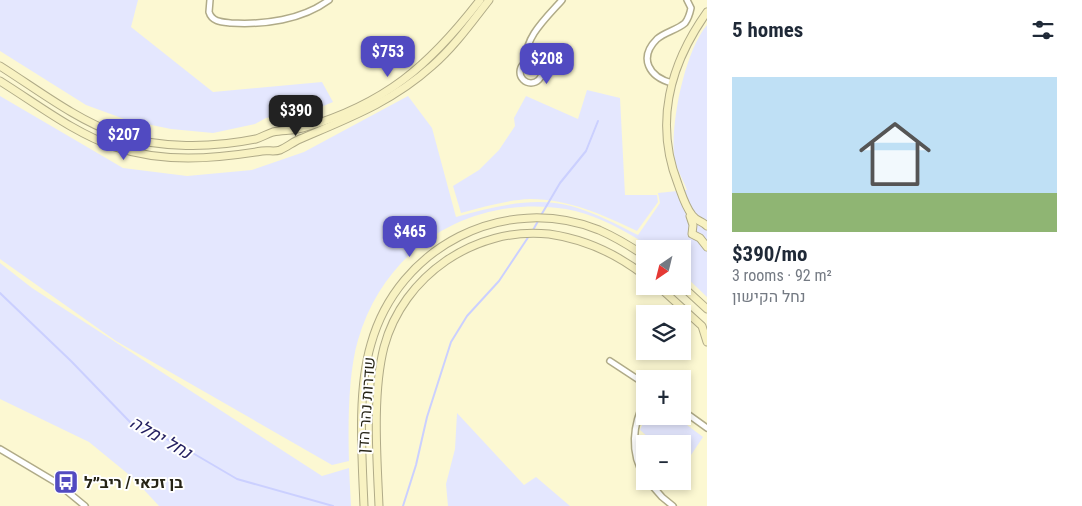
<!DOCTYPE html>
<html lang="en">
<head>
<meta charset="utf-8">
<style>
	:root { --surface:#fff; --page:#f6f6f7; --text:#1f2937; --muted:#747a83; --accent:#514ac1 }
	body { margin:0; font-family:"Roboto Condensed",Heebo,sans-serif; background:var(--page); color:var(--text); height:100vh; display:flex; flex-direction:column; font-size:19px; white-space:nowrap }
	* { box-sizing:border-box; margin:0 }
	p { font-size:16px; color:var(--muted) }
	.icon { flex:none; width:28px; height:28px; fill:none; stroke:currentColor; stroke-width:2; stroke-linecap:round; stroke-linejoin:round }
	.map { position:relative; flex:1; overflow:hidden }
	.side { display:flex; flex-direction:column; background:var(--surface); width:375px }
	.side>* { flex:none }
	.needle { width:32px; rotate:215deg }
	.tools { position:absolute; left:636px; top:240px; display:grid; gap:10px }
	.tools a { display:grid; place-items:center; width:55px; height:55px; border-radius:0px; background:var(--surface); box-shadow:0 2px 8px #0003; font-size:25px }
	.price { position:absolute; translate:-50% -42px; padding:0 11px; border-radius:10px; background:var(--accent); color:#fff; font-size:16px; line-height:32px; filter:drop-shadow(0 1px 2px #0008) }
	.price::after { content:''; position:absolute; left:50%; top:30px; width:15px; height:11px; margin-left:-8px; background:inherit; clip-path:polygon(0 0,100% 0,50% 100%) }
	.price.selected { background:#222; color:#fff }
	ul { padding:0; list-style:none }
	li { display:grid; align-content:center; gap:10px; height:265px; padding:0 25px }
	li span { display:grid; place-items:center; height:155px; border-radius:0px; color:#555 }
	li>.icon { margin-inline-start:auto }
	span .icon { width:90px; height:90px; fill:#fffc; stroke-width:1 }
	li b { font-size:21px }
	h2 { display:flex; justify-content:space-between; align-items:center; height:60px; padding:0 25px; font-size:21px }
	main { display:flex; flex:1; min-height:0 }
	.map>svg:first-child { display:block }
	.green { fill:#e4e7fe }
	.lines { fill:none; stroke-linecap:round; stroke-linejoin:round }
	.stream { stroke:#cbd0ff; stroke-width:2 }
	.street-casing { stroke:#b0ab88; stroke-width:8 }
	.secondary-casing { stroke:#b0ab88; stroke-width:9 }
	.street { stroke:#fff; stroke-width:5 }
	.secondary { stroke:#f8f2c2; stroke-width:7 }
	.labels { text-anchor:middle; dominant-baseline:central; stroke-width:4; stroke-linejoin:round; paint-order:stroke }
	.street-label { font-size:16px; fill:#262416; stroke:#fff }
	.poi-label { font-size:16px; font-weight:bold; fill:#262416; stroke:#fff; text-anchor:start }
	.water-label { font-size:18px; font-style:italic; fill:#231f60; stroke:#fff }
</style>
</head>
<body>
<main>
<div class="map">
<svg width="707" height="506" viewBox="0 0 707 506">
	<rect width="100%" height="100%" fill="#fcf8d2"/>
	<g class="green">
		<polygon points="0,0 138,0 131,27 213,92 322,82 333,102 299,116 280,115 266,118 255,124 213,133 171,129 127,120 86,105 0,51"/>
		<path d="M707,25V297L683,274L682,249C673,249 661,251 652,249C647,247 641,241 636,238C616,226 590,213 566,209C471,194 385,247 358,340C348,374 348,425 349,461L332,465L116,341L0,259V96L123,168L187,176L252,170L304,152L408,96L432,128L456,217C492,207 533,196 571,206C595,213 616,224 638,235L660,203L658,193L687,190C683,179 674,165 674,154C671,121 685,51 707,25Z"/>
		<path d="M587,90L620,98L625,195H657L658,202L637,231C603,215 569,199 530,199C507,200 483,207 461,213L453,186L479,170L499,150L515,126L514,118L526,96L578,119Z"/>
		<polygon points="0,263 32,288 322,476 349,468 351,506 159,506 133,478 89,442 0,399"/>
		<polygon points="457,413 524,485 536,477 570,506 448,506 446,484 455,449"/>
		<polygon points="646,416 675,416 703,437 685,464 683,462 682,444 656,444 640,430"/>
	</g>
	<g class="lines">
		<g class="stream">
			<polyline points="540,217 560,183 586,151 598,121"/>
			<polyline points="532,232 538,221"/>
			<polyline points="0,293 71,361 130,422 179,445 237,479 333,506"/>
			<polyline points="403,506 416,465 427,417 451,342 467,316 499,281 529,236"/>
		</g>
		<defs>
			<g id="street">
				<path d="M210,0L209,12C212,22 222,22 231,23C264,25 302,20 329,0"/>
				<circle cx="531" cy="72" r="11"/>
				<path d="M527,62C522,39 548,16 562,0"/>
				<path d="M672,83C649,77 638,58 657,39C665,32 677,30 685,23C688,19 690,13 691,8L687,0"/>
				<polyline points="610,361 645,384"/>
				<path d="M645,400C633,424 629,453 645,477"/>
				<polyline points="682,410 707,428"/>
				<polyline points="0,449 57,483 85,506"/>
				<polyline points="648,481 662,497 673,506"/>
			</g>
			<g id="secondary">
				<path d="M707,12C670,64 654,123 678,184C682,195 685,206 692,215C696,221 702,221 707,226"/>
				<path d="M0,66C38,90 75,119 117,134C160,149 212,148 256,139C262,137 267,134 273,132C283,130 293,131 303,128C385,104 429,66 480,0"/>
				<path d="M0,81C37,104 74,133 115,147C163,163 213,159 262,151C268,150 275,152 280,150C287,147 293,142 300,139C349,118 392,102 432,66C454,47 471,23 489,0"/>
				<polyline points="690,216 693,225 692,234 700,238 707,247"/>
				<polyline points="658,286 702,326 707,342"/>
				<polyline points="682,286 707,309"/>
				<path d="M364,506C362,457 357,391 371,344C398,247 504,192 599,230C615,237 630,246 645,256"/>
				<path d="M379,506C377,458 372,394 384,347C403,276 475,226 549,234C584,239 617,254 645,276"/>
			</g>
		</defs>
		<use href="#street" class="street-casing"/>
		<use href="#secondary" class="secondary-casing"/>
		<use href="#street" class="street"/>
		<use href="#secondary" class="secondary"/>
	</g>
	<defs>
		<symbol id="bus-square" viewBox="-11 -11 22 22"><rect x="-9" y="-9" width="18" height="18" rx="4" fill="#514ac1" stroke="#fff"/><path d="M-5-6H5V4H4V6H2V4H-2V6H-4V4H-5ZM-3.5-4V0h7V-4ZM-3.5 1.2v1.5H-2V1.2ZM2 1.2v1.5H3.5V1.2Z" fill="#fff"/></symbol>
	</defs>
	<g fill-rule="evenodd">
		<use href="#bus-square" x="52" y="468" width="28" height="28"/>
	</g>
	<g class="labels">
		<g class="street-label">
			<text transform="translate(366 405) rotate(-86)">שדרות נהר הדן</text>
		</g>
		<g class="poi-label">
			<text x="84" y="482">בן זכאי / ריב״ל</text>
		</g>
		<g class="water-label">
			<text transform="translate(161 437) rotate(30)">נחל ימלה</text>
		</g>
	</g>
</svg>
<div class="tools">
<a><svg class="needle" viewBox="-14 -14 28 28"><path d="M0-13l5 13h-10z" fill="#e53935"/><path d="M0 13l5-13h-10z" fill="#747a83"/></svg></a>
<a><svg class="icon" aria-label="layers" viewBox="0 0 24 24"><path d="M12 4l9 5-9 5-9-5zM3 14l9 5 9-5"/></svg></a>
<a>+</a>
<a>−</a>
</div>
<b class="price" style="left:388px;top:78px">$753</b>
<b class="price" style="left:547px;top:85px">$208</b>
<b class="price selected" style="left:296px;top:137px">$390</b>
<b class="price" style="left:124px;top:161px">$207</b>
<b class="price" style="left:410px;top:258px">$465</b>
</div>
<section class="side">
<h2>5 homes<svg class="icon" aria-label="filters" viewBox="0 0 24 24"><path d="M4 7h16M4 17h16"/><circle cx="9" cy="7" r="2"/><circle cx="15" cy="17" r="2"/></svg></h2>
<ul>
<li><span style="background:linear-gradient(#bfe0f5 75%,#8fb573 0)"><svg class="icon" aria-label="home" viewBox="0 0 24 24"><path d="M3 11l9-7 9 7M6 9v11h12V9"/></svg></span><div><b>$390/mo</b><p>3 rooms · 92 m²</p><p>נחל הקישון</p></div></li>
</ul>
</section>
</main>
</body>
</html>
